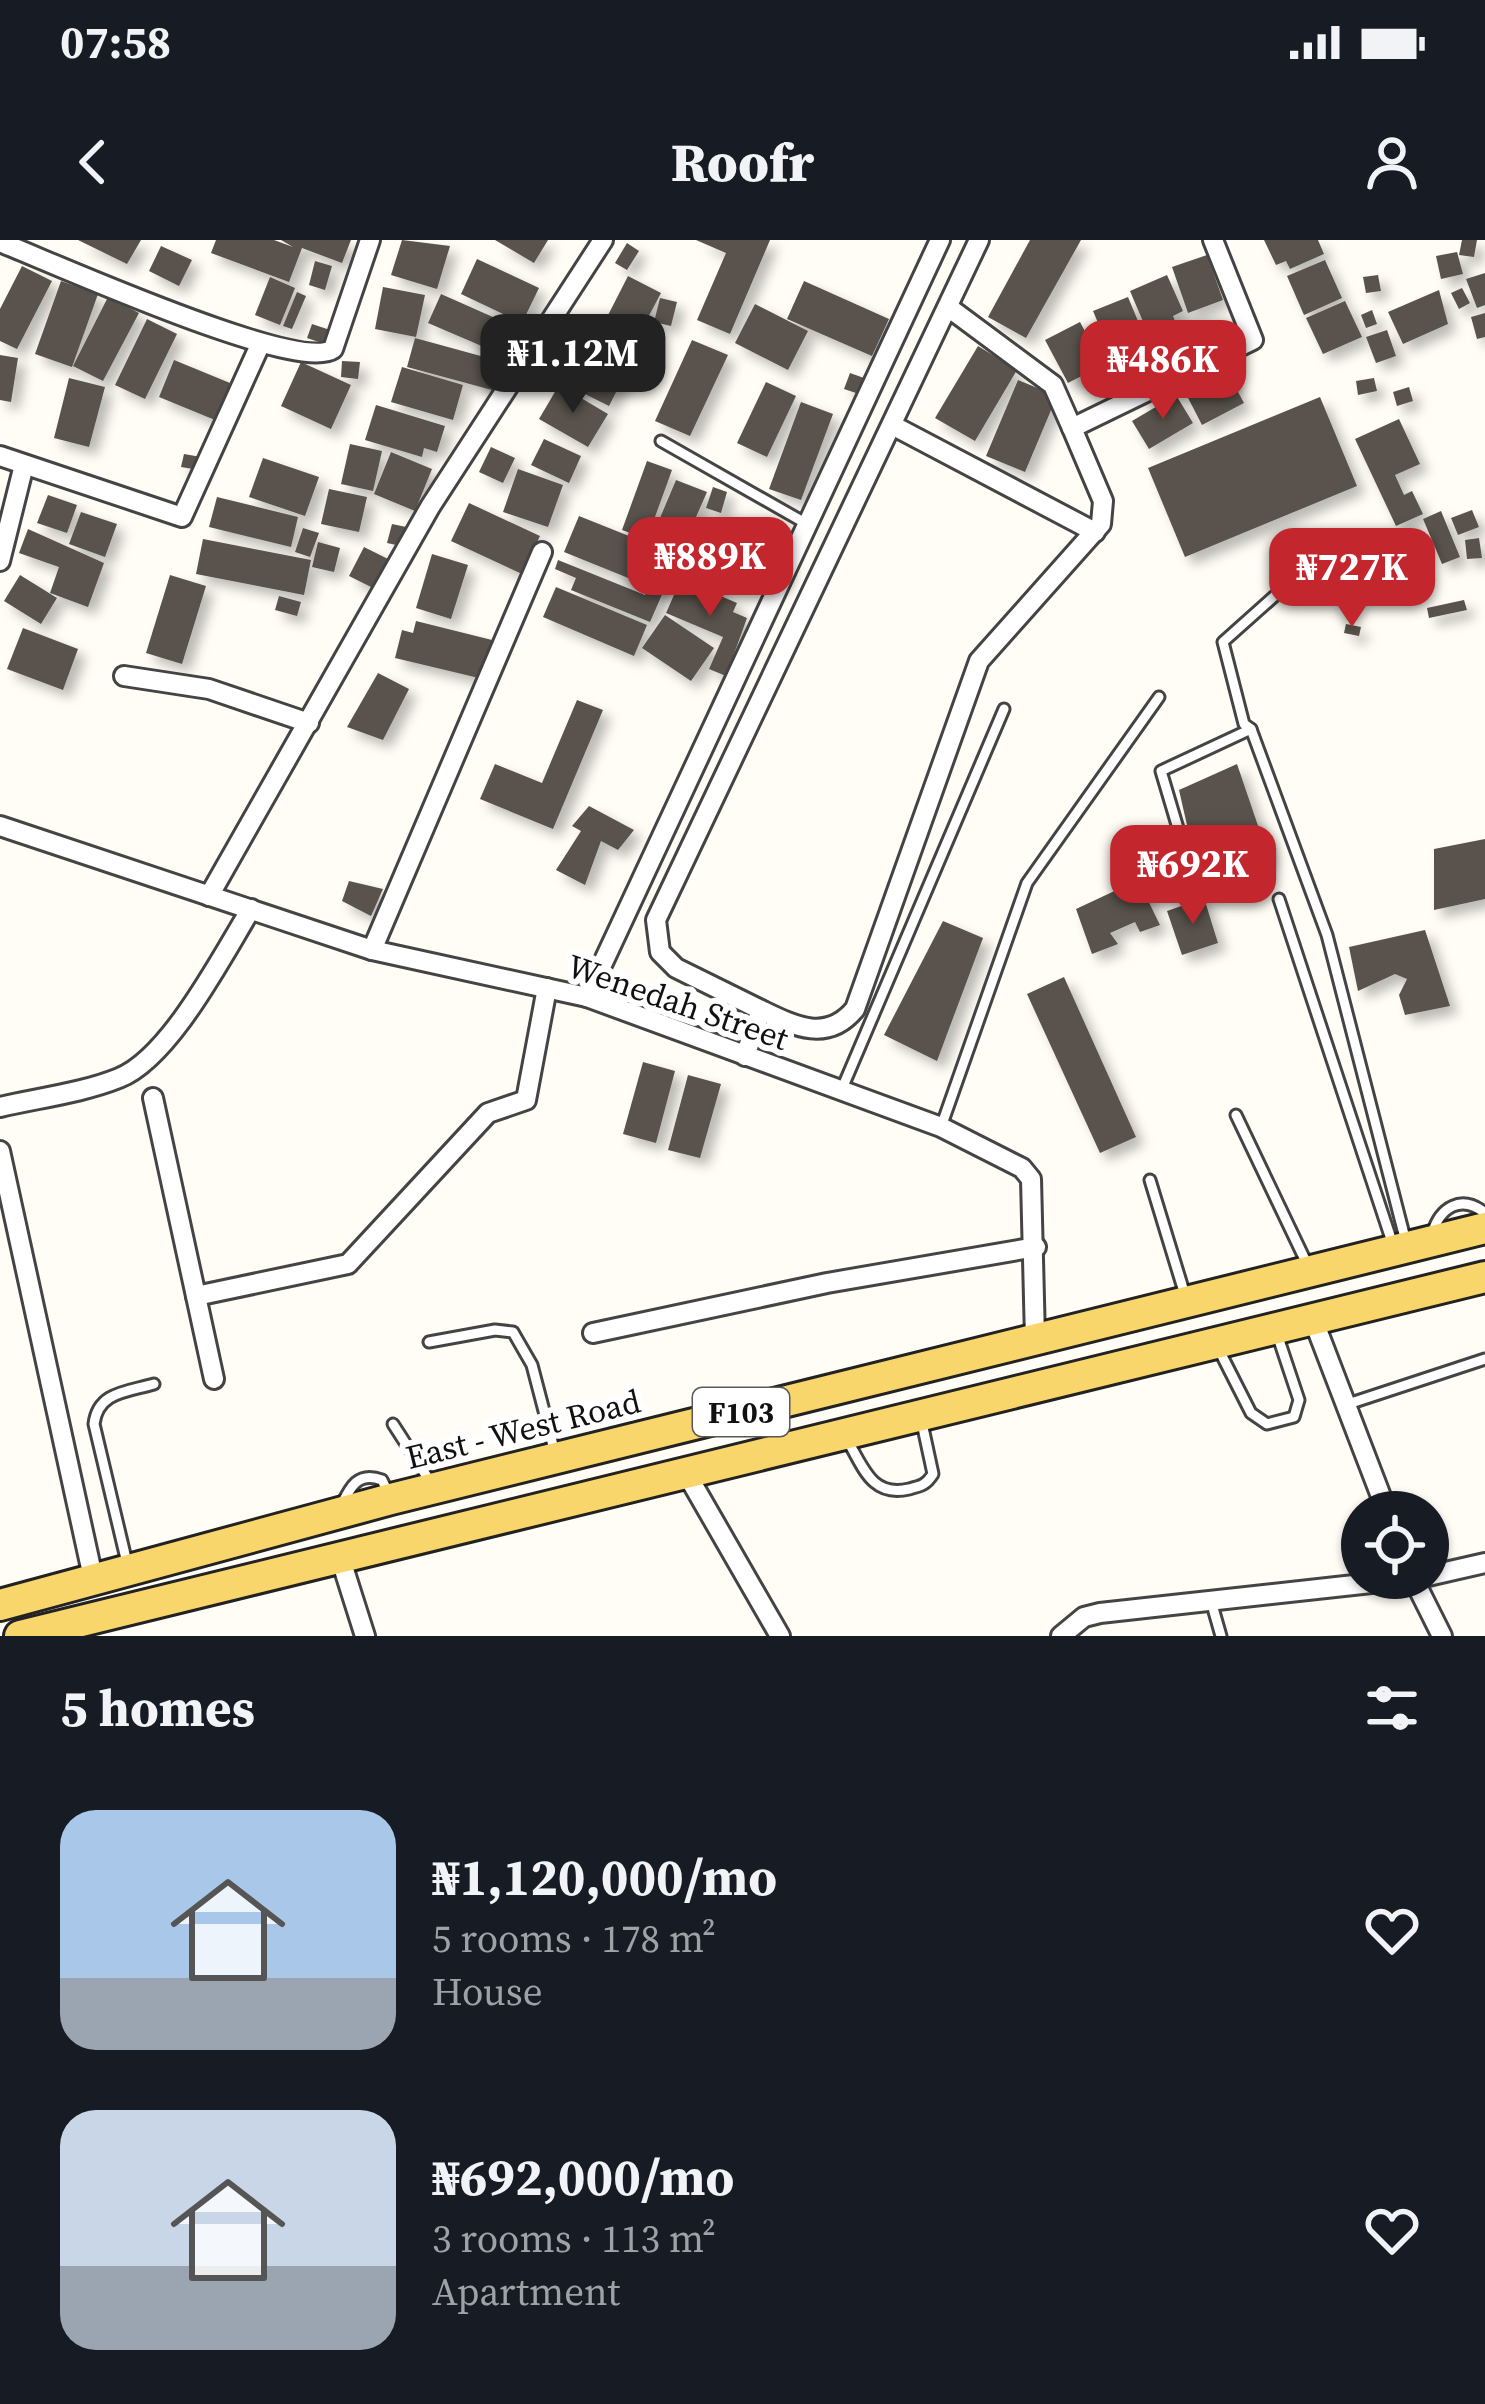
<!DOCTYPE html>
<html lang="en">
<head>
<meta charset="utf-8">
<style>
	:root { --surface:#171b24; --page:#20242c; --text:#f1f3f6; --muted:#9ea1a6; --accent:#c4262e }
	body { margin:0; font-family:"Source Serif 4",serif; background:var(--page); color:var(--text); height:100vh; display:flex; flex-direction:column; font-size:45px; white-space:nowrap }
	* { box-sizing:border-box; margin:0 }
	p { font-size:39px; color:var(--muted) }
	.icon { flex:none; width:66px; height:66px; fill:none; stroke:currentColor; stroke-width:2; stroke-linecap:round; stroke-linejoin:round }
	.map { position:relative; height:1396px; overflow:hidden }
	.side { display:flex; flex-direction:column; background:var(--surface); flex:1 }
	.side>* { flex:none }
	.tools { position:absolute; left:1341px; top:1251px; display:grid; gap:24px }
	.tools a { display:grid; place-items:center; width:108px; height:108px; border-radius:50%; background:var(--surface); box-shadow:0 3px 9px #0004; font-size:60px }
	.price { position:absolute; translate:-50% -102px; padding:0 27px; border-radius:24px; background:var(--accent); color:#fff; font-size:39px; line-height:78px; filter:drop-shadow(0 3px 6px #0008) }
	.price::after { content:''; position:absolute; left:50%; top:72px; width:36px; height:27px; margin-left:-18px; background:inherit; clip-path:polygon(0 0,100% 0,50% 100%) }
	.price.active { background:#222; color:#fff }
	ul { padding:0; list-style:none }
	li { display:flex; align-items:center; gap:36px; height:300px; padding:0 60px }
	li span { display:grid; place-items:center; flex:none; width:336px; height:240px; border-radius:36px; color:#555 }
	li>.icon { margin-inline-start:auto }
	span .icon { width:144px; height:144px; fill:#fffc; stroke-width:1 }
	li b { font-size:51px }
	h2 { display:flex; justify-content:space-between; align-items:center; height:144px; padding:0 60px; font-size:51px }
	.status { display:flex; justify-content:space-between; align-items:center; height:84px; padding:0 60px; background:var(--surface); direction:ltr }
	.status svg { height:33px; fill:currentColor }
	header { display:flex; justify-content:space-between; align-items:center; height:156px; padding:0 60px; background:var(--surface); font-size:54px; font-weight:800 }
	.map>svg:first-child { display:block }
	.building { fill:#5a524d; filter:url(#shadow) }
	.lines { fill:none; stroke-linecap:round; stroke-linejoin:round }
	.lane-casing { stroke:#444; stroke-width:15 }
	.street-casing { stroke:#444; stroke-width:24 }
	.primary-casing { stroke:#222; stroke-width:36 }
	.lane { stroke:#fff; stroke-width:9 }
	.street { stroke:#fff; stroke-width:18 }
	.primary { stroke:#f9d66b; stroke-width:30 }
	.labels { text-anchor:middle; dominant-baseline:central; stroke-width:12; stroke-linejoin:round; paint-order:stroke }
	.shield { fill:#fff; stroke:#585858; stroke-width:3 }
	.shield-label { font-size:30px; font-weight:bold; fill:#111 }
	.street-label { font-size:33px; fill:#111; stroke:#fff }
</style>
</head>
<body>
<div class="status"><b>07:58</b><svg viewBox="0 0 49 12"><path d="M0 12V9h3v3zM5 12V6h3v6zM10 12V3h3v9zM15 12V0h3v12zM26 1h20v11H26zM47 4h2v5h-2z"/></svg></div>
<header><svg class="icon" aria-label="back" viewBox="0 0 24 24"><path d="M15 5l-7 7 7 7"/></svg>Roofr<svg class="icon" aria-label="person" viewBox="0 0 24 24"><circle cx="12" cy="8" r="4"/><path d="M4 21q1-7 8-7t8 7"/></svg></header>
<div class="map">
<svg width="1485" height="1396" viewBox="0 0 1485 1396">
	<defs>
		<filter id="shadow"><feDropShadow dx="8" dy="8" stdDeviation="6" flood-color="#0004"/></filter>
	</defs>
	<rect width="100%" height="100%" fill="#fffdf5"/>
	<g class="building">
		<polygon points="78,0 141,0 127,24"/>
		<polygon points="216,0 274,0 293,7 281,0 351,0 342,23 302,8 289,42 211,13"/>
		<polygon points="402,0 450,6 437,49 391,35"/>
		<polygon points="495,0 548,0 534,23"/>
		<polygon points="696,0 770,0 730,94 697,80 726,13"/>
		<polygon points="1030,0 1081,0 1026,98 988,77"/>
		<polygon points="1264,0 1318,0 1324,14 1290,29 1286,21 1276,25"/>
		<polygon points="1462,0 1477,0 1474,17 1459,15"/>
		<polygon points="627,3 639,11 627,30 615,23"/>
		<polygon points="161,6 192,20 179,46 149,31"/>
		<polygon points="1457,12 1463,34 1441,39 1436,16"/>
		<polygon points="1207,15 1223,60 1188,73 1172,27"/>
		<polygon points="477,19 539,48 522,83 461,54"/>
		<polygon points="1325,20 1342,58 1304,75 1287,36"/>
		<polygon points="315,21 332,26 325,50 309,45"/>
		<polygon points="22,26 52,41 17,109 0,101 0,69"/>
		<polygon points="1485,33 1485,65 1477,68 1466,39"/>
		<polygon points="1167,35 1183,71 1173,76 1177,86 1150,98 1130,51"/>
		<polygon points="1378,35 1381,51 1366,53 1363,37"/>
		<polygon points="628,36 661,53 635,102 603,85"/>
		<polygon points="270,37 295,48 280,85 255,75"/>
		<polygon points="61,41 98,54 72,127 35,114"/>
		<polygon points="804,41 889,79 872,116 787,79"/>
		<polygon points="383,47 425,55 416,97 375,89"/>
		<polygon points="1462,48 1470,63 1459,69 1451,53"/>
		<polygon points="1439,50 1448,84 1403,104 1388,72"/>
		<polygon points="297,52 306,56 292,89 283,86"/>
		<polygon points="441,54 511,85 498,113 428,83"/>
		<polygon points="108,57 139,73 103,141 73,126"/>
		<polygon points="1128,57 1147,103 1112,116 1093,71"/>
		<polygon points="660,58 677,62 671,86 654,82"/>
		<polygon points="1345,61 1362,97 1323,114 1306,78"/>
		<polygon points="755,64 808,91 788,130 735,103"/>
		<polygon points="1372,70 1377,84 1366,88 1361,75"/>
		<polygon points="1485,73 1485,97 1477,99 1471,77"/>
		<polygon points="147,79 177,94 145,159 115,145"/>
		<polygon points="1080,82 1103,125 1068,143 1045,100"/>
		<polygon points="312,84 333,91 328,105 307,98"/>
		<polygon points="587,84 619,96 614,109 582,96"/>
		<polygon points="1387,90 1396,116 1376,123 1366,97"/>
		<polygon points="415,98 499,121 492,150 407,127"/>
		<polygon points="692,100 728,115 690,196 655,181"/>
		<polygon points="978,106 1017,130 975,201 935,178"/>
		<polygon points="600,110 630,125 609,166 551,137 561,118 589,133"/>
		<polygon points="0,115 18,118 11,162 0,160"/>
		<polygon points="174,120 230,143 215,180 159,157"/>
		<polygon points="342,121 360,122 358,139 341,137"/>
		<polygon points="301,122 351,145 331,189 281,166"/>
		<polygon points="402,127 463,145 453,180 391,162"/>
		<polygon points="1226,130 1244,163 1202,185 1185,152"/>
		<polygon points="850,133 864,138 859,154 844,149"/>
		<polygon points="69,138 105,147 89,207 54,198"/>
		<polygon points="1374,138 1377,151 1358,155 1356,141"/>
		<polygon points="1018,140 1057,156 1025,232 986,216"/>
		<polygon points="766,142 796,156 767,217 737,203"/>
		<polygon points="559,145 608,174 588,207 539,179"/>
		<polygon points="1409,147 1413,161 1397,166 1393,152"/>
		<polygon points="1176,155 1193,183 1149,209 1132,181"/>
		<polygon points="1320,157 1357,246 1185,317 1148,228"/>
		<polygon points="801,162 833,174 801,260 769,249"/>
		<polygon points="376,165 445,186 437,212 424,208 422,217 365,200"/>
		<polygon points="1399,179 1420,224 1395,235 1404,255 1412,251 1423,274 1396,286 1355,199"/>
		<polygon points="544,199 581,216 569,243 531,225"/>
		<polygon points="350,204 382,211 373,251 341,244"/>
		<polygon points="491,207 515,218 503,243 479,232"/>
		<polygon points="391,212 432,229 415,271 374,254"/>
		<polygon points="184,214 201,217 199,230 181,227"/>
		<polygon points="263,218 319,237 305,276 249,257"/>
		<polygon points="647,221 672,230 647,299 622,290"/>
		<polygon points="518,229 563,245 548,287 503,272"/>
		<polygon points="676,240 707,252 650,382 571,350 576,338 555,329 558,320 645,355 648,346 564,312 579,276 649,304"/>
		<polygon points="713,247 727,252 721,273 706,268"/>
		<polygon points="329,249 367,257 359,292 321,284"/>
		<polygon points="48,255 77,265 67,293 37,283"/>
		<polygon points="217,257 298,277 291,307 209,287"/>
		<polygon points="469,263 540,296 522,334 451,301"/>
		<polygon points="1472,270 1479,287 1458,295 1451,278"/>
		<polygon points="1441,271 1460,317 1442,324 1423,279"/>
		<polygon points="81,272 117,284 105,317 69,304"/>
		<polygon points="392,284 406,287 401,306 387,303"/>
		<polygon points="699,286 738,302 722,343 682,327"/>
		<polygon points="303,288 319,293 310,317 295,312"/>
		<polygon points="28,289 104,323 88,367 50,353 59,327 19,313"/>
		<polygon points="1479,298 1482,318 1467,319 1465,300"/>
		<polygon points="203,299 311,320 304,355 196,334"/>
		<polygon points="318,302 340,308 334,332 312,327"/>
		<polygon points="364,307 388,319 373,348 349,336"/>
		<polygon points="432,314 468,325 451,379 416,368"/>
		<polygon points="20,335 57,358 41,384 4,361"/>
		<polygon points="170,335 206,346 182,424 146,413"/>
		<polygon points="681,339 737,363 733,372 747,378 726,436 709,429 723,397 666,373"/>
		<polygon points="556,347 647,385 634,416 543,377"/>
		<polygon points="279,356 301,362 297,376 275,370"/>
		<polygon points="1464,360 1467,370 1429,378 1427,368"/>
		<polygon points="665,375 714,408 691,441 642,408"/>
		<polygon points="416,381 492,400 483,439 395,418 402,390 413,393"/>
		<polygon points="1346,384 1361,387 1359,396 1344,393"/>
		<polygon points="23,388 78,409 63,450 7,429"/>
		<polygon points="378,433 409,449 383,500 347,487"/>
		<polygon points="577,460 603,470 553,589 480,559 495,524 542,543"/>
		<polygon points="1237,524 1269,618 1200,642 1179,550"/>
		<polygon points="589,566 634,590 618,610 601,601 585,645 556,630 581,591 572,586"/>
		<polygon points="1485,599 1485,659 1434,670 1434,609"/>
		<polygon points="1138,640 1160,685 1140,692 1135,682 1110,693 1118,704 1092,714 1076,669"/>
		<polygon points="349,641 383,649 371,676 342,661"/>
		<polygon points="1204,658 1218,703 1182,715 1167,671"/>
		<polygon points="943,681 983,698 937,821 884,795"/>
		<polygon points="1425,690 1450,766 1405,775 1399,755 1407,739 1395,734 1358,751 1349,707"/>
		<polygon points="1064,737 1136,897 1100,913 1027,754"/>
		<polygon points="643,822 675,831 656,903 623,894"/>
		<polygon points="688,835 721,844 700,918 668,910"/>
	</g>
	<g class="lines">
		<defs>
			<g id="lane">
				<polyline points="661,201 807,284"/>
				<polyline points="1251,489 1244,484 1223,402 1297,336"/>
				<polyline points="1180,595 1161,531 1251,489 1327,695 1406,1002"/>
				<polyline points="1279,659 1393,1005"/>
				<polyline points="841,851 1004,469"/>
				<polyline points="1236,875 1308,1026"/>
				<polyline points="941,887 1027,643 1159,457"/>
				<polyline points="1150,940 1185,1055"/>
				<path d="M1432,994C1440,967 1461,954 1485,973"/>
				<polyline points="429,1102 495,1090 513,1092 532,1125 555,1213"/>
				<polyline points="1217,1106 1251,1173 1267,1184 1294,1177 1299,1160 1277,1094"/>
				<polyline points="1345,1165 1485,1119"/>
				<polyline points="393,1184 433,1246"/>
				<path d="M846,1198C863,1226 871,1258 909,1249C921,1246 926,1245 933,1234L922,1183"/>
				<path d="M341,1266C350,1247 358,1231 382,1240L389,1254"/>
				<path d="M128,1327L94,1184C98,1152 126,1152 154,1144"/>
				<polyline points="1211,1361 1221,1396"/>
			</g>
			<g id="street">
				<path d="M0,2C51,22 298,134 333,109L370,0"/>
				<polyline points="948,67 1053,145 1072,188"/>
				<polyline points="892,185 1095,292"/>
				<polyline points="0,216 182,277 260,105"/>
				<polyline points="0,321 24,225"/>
				<polyline points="124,436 209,449 309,483"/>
				<polyline points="0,586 372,710 587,757 941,887 1022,928 1031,939 1035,1099"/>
				<polyline points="209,656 430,267 603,0"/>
				<polyline points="372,710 542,312"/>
				<polyline points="587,757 940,0"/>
				<polyline points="761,770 676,728 660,712 656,680 979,0"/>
				<path d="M745,816L761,770C794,786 827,803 855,769L979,421L1101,284L1103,261L1072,188L1253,100L1213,0"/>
				<polyline points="153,858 214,1139"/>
				<path d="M0,867C38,858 82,853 119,838C170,818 222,716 251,669"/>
				<polyline points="0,911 94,1342"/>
				<polyline points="196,1056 348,1024 488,873 526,860 547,748"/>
				<polyline points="1313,1079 1387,1272"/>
				<polyline points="593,1093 827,1043 1036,1007"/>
				<polyline points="685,1231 780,1396"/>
				<polyline points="340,1317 365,1396"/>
				<polyline points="1428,1336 1485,1323"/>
				<polyline points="1413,1338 1442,1396"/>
				<polyline points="1061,1396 1084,1377 1100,1373 1417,1338"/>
			</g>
			<g id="primary">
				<polyline points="0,1365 391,1259 1485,988"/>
				<polyline points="20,1396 1485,1037"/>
			</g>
		</defs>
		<use href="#lane" class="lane-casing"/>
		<use href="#street" class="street-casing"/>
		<use href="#primary" class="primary-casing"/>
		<use href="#lane" class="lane"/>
		<use href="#street" class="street"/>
		<use href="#primary" class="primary"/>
	</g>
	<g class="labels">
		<rect class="shield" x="693" y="1148" width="96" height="48" rx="9"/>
		<g class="shield-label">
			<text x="741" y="1172">F103</text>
		</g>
		<g class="street-label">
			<text transform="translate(678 762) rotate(19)">Wenedah Street</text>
			<text transform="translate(523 1189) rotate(-14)">East - West Road</text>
		</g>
	</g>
</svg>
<div class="tools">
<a><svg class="icon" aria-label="locate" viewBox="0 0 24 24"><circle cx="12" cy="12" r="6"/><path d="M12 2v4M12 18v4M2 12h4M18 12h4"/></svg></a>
</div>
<b class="price active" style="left:573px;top:176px">₦1.12M</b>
<b class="price" style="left:1163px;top:182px">₦486K</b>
<b class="price" style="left:710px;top:379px">₦889K</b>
<b class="price" style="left:1352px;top:390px">₦727K</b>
<b class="price" style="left:1193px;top:687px">₦692K</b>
</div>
<section class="side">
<h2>5 homes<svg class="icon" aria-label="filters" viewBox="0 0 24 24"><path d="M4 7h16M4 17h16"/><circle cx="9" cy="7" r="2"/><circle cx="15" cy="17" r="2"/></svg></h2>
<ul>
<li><span style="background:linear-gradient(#a9c7e8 70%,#9aa5b1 0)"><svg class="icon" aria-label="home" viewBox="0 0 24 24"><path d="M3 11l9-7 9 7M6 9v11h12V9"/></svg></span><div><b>₦1,120,000/mo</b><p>5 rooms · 178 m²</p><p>House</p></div><svg class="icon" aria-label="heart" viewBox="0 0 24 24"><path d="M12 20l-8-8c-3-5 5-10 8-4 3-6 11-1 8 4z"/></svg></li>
<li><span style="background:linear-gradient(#c9d6e8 65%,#9aa5b1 0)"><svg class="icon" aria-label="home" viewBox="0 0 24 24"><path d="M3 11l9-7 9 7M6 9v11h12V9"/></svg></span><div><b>₦692,000/mo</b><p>3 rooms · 113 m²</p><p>Apartment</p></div><svg class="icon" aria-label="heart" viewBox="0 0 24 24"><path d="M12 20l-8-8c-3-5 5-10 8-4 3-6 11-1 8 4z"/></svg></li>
</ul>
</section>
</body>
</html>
